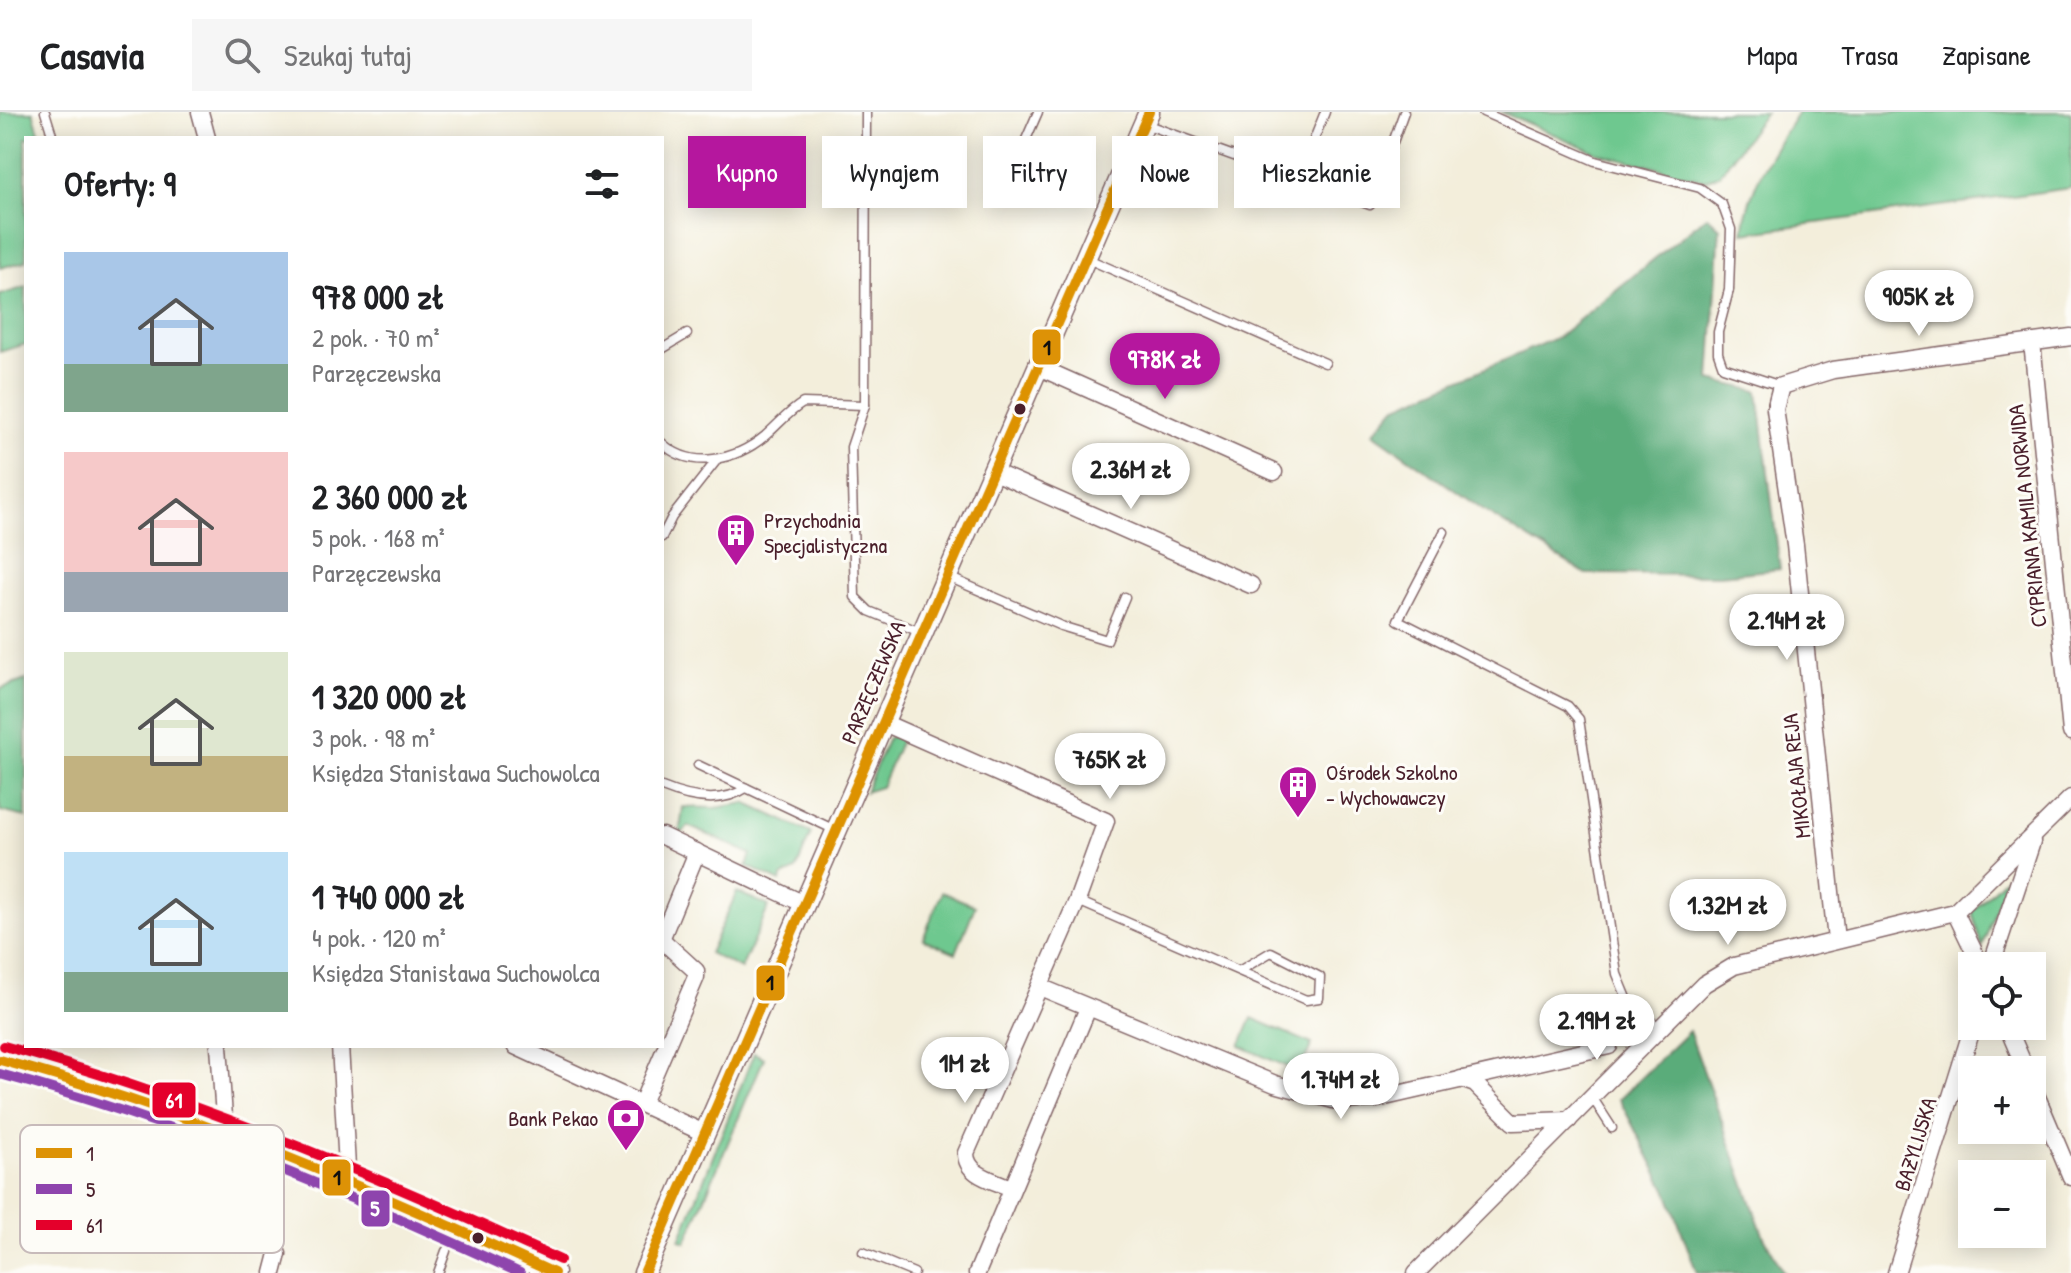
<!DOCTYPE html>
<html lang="pl">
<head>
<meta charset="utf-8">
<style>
	:root { --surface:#fff; --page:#f6f6f6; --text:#202124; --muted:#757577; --line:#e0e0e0; --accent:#b5179e }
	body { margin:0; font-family:"Patrick Hand",sans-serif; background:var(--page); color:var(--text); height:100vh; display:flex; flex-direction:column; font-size:30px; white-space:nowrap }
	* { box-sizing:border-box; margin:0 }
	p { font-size:26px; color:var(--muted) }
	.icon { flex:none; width:44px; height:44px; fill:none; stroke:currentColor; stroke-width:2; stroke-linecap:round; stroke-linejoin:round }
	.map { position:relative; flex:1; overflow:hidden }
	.drawer { position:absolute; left:24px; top:24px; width:640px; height:912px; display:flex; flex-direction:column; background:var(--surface); border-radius:0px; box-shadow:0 4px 20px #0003 }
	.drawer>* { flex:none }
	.guide { position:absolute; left:688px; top:24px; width:760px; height:72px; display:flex; gap:16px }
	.tools { position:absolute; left:1958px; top:840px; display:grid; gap:16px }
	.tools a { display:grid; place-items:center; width:88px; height:88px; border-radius:0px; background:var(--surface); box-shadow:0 4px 20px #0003; font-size:40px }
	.price { position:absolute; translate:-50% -68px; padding:0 18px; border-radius:28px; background:#fff; color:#222; font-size:26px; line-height:52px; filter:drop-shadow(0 2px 4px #0008) }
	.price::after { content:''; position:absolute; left:50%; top:48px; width:24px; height:18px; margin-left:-12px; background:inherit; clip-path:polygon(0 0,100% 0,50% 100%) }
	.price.active { background:var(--accent); color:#fff }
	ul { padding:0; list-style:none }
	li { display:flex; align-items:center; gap:24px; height:200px; padding:0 40px }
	li span { display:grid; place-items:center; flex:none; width:224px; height:160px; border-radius:0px; color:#555 }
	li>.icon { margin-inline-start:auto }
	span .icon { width:96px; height:96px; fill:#fffc; stroke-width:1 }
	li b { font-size:34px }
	h2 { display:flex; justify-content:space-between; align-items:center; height:96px; padding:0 40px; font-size:34px }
	.chip { padding:0 28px; border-radius:0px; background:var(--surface); box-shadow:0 4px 20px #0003; font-size:28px; line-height:72px }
	.chip.active { background:var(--accent); color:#fff }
	header { display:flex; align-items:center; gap:48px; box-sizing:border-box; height:112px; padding:0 40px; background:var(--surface); border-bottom:2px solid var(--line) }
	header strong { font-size:38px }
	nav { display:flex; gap:44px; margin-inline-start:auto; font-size:28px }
	.search { width:560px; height:72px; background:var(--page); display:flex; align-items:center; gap:20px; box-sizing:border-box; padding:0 28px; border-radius:0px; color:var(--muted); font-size:30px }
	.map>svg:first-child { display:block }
	.green { fill:#6ec88f; stroke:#5c745d; stroke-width:2 }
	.forest { fill:#5aac7a; stroke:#526652; stroke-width:2 }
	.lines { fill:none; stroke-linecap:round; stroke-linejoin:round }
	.service-casing { stroke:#856769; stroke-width:11 }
	.minor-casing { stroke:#856769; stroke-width:19 }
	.tertiary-casing { stroke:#856769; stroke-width:23 }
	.service { stroke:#fff; stroke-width:8 }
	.minor { stroke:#fff; stroke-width:16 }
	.tertiary { stroke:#fff; stroke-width:20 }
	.bus-1-casing { stroke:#fdfcf7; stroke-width:16 }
	.bus-2-casing { stroke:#fdfcf7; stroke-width:16 }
	.bus-3-casing { stroke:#fdfcf7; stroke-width:16 }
	.bus-1 { stroke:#dd9206; stroke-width:10 }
	.bus-2 { stroke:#8e44ad; stroke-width:10 }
	.bus-3 { stroke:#e4002b; stroke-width:10 }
	.bus-dot { fill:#4a1f2b; stroke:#fdfcf7; stroke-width:3 }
	.labels { text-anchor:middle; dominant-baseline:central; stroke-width:6; stroke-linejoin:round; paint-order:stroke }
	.street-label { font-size:22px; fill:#4a1f2b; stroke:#fdfcf7 }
	.poi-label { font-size:22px; fill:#4a1f2b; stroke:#fdfcf7; text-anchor:start }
	.key { fill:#fdfcf7; stroke:#c7baba; stroke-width:2 }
	.key-label { font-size:22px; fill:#4a1f2b }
	.line-badge { stroke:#fdfcf7; stroke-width:3 }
	.badge-label { font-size:22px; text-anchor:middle; font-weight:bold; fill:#fff }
	.pale-badge-label { font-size:22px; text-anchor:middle; font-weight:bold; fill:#111 }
</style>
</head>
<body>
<header>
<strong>Casavia</strong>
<div class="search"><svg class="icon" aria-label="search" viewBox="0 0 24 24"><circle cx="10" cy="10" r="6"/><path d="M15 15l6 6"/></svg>Szukaj tutaj</div>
<nav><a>Mapa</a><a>Trasa</a><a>Zapisane</a></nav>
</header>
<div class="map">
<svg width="2071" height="1161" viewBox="0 0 2071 1161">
	<rect width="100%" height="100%" fill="#fdfcf7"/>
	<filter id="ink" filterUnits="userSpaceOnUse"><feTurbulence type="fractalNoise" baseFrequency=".0125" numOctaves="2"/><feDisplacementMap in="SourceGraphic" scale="16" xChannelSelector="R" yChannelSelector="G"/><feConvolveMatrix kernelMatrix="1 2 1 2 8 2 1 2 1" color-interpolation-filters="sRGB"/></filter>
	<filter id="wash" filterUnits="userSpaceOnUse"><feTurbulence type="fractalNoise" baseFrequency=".006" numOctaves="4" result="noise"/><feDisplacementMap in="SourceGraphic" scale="32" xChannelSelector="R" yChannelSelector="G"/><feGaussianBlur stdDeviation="1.8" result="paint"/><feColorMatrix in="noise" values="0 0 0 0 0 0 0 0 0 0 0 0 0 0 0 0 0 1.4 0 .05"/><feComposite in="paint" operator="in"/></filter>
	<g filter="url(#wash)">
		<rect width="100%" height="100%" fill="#f3eedb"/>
		<g class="green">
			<polygon points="0,0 33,0 41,26 26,26 26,149 0,156"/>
			<polygon points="1501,0 1766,0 1719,63 1705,68 1598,41"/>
			<path d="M1798,0H2071V76L1743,121C1748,75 1773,38 1798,0Z"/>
			<polygon points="26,175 26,232 0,240 0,183"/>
			<polygon points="26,568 26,705 0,699 0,577"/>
			<polygon points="893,624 901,628 881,675 865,680 888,626"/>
			<polygon points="745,691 811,721 796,758 783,764 780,770 747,754 751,742 688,714 679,725 683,695 715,696"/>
			<polygon points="2007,764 1982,836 1972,799"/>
			<polygon points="737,780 769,794 741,857 709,841"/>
			<polygon points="942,780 975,794 956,841 923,827"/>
			<polygon points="1252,906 1312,932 1299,960 1240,934"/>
			<polygon points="754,941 764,946 686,1130 680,1128"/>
		</g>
		<g class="forest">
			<polygon points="1707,104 1720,116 1710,268 1758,279 1780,457 1720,463 1586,462 1487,401 1373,321 1395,295 1558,225"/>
			<polygon points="1689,919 1764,1125 1784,1161 1697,1161 1666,1077 1619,987"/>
		</g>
	</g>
	<g filter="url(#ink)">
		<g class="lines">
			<defs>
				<g id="service">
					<polyline points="45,0 53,26"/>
					<polyline points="866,0 865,293 851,335 855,485 869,499 920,520"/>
					<polyline points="1483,0 1595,49 1700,76 1722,92 1731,117 1729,178 1718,220 1718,241 1723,255 1781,274"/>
					<polyline points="1145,12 1370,93 1404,0"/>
					<polyline points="1020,41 1038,0"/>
					<polyline points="1297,70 1325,0"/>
					<polyline points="1088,147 1325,251"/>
					<polyline points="662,237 687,222"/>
					<path d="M662,331C692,359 736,348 765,324C778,313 788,300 803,291L865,293"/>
					<polyline points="1444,420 1398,508 1568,594 1579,607 1617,862 1629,891 1658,915"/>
					<polyline points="662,425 672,405 716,349"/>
					<polyline points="946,464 1061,514 1107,528 1125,485"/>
					<polyline points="698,653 835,718"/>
					<path d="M662,675C689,686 721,693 746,676"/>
					<polyline points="1078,789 1306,888 1319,886 1320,865 1271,840 1239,859"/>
					<polyline points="1592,985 1612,1016"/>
					<polyline points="863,1140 914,1161"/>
					<polyline points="438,1161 446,1139"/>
				</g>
				<g id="minor">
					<polyline points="200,0 207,26"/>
					<polyline points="2032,230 2071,620"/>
					<polyline points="1041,256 1274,360"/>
					<polyline points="994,360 1251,473"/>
					<path d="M882,610L1106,709L1077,789L966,1041C966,1063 993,1068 1011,1076"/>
					<polyline points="662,724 804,792"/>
					<polyline points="1955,800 1981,854"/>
					<polyline points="662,825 697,740"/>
					<polyline points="1836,828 1795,433 1775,297 1781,274 1833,258 2071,225"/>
					<polyline points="1991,854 2032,730"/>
					<polyline points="1040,875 1275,972 1337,989 1376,987 1609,934"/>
					<polyline points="2007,914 2026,958"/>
					<polyline points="219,934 225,1019"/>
					<polyline points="340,934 348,1072"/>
					<polyline points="515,934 704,1021"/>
					<polyline points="1461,967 1475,972 1513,1010 1569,1008"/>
					<polyline points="2032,973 2071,1065"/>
					<polyline points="642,991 696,865 696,859 662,828"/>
					<polyline points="273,1161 278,1142"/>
					<polyline points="977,1161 1088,896"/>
					<polyline points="1416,1161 1704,872 1734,854 1955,800 2071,686"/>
					<polyline points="1896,1161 1973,914"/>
				</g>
				<g id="tertiary">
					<path d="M0,948C192,995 375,1079 554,1161"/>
					<polyline points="644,1161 1149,0"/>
				</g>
			</defs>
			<use href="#service" class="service-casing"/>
			<use href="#minor" class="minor-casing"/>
			<use href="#tertiary" class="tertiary-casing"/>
			<use href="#service" class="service"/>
			<use href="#minor" class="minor"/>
			<use href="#tertiary" class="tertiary"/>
			<defs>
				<g id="bus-1">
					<path d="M0,948C193,1000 373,1078 554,1161"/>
					<polyline points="644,1161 1149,0"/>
				</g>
				<path id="bus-2" d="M0,962C181,1011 351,1083 520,1161"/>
				<path id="bus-3" d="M4,934C197,987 378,1065 560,1148"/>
			</defs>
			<use href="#bus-1" class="bus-1-casing"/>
			<use href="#bus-2" class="bus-2-casing"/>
			<use href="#bus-3" class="bus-3-casing"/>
			<use href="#bus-1" class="bus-1"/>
			<use href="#bus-2" class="bus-2"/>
			<use href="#bus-3" class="bus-3"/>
		</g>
	</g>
	<defs>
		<symbol id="building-pin" viewBox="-11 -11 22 30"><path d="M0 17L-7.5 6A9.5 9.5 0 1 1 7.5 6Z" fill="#b5179e" stroke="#fdfcf7"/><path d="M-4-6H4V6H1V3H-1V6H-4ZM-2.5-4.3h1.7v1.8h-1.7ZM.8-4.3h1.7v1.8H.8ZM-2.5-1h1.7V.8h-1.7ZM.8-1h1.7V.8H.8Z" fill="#fff"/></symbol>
		<symbol id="bank-pin" viewBox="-11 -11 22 30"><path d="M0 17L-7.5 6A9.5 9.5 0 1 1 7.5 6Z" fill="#b5179e" stroke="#fdfcf7"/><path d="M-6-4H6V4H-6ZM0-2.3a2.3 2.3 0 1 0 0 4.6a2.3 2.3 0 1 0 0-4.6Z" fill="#fff"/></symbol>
	</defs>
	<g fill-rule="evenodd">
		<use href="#building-pin" x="714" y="399" width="44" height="60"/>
		<use href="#building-pin" x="1276" y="651" width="44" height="60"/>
		<use href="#bank-pin" x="604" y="984" width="44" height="60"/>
	</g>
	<g class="bus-dot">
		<circle cx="1020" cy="297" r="7"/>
		<circle cx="478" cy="1126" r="7"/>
	</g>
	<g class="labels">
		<g class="street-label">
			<text transform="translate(2027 404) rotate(-96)">CYPRIANA KAMILA NORWIDA</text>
			<text transform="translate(873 570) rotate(-67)">PARZĘCZEWSKA</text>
			<text transform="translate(1796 664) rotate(-96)">MIKOŁAJA REJA</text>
			<text transform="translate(1915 1032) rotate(-73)">BAZYLIJSKA</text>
		</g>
		<g class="poi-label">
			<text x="764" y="408">Przychodnia<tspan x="764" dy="25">Specjalistyczna</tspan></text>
			<text x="1326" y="660">Ośrodek Szkolno<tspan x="1326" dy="25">- Wychowawczy</tspan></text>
			<text x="598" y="1006" text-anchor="end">Bank Pekao</text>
		</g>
	</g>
	<rect x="20" y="1013" width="264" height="128" rx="12" class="key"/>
	<rect x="36" y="1036" width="36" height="10" fill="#dd9206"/>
	<rect x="36" y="1072" width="36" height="10" fill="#8e44ad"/>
	<rect x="36" y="1108" width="36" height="10" fill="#e4002b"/>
	<g class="key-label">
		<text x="86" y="1049">1</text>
		<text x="86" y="1085">5</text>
		<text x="86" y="1121">61</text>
	</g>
	<g class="line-badge">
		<rect x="1031" y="216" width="31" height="38" rx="8" fill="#dd9206"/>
		<rect x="755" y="852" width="31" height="38" rx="8" fill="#dd9206"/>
		<rect x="151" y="969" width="46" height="38" rx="8" fill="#e4002b"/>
		<rect x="321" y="1046" width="31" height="39" rx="8" fill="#dd9206"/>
		<rect x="360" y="1077" width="31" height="39" rx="8" fill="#8e44ad"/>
	</g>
	<g class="badge-label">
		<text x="174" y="996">61</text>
		<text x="375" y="1104">5</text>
	</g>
	<g class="pale-badge-label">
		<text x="1047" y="243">1</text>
		<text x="770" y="878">1</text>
		<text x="337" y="1073">1</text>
	</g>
</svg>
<div class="tools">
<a><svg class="icon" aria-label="locate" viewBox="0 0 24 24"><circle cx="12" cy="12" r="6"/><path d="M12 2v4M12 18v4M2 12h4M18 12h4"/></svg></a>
<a>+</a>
<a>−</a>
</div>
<b class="price" style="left:1919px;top:226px">905K zł</b>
<b class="price active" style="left:1165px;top:289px">978K zł</b>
<b class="price" style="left:1131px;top:399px">2.36M zł</b>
<b class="price" style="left:1787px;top:550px">2.14M zł</b>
<b class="price" style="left:1110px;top:689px">765K zł</b>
<b class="price" style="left:1728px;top:835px">1.32M zł</b>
<b class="price" style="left:1597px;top:950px">2.19M zł</b>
<b class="price" style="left:965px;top:993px">1M zł</b>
<b class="price" style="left:1341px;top:1009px">1.74M zł</b>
<div class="guide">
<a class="chip active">Kupno</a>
<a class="chip">Wynajem</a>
<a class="chip">Filtry</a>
<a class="chip">Nowe</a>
<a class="chip">Mieszkanie</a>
</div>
<section class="drawer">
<h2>Oferty: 9<svg class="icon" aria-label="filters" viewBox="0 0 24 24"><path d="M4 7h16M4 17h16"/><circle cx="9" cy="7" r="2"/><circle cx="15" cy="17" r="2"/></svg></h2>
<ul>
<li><span style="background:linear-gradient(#a9c7e8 70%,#7fa58c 0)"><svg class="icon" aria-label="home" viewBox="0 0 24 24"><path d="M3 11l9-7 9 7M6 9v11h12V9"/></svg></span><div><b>978 000 zł</b><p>2 pok. · 70 m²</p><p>Parzęczewska</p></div></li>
<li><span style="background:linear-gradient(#f6c9c9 75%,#9aa5b1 0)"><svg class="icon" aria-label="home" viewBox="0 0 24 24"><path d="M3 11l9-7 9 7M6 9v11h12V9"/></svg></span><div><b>2 360 000 zł</b><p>5 pok. · 168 m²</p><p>Parzęczewska</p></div></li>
<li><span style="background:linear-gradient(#dfe7d0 65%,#c2b280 0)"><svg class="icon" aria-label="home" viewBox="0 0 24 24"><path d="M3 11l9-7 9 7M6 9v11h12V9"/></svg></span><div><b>1 320 000 zł</b><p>3 pok. · 98 m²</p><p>Księdza Stanisława Suchowolca</p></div></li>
<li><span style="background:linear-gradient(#bfe0f5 75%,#7fa58c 0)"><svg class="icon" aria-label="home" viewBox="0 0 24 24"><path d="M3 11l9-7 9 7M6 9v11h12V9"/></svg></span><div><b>1 740 000 zł</b><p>4 pok. · 120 m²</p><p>Księdza Stanisława Suchowolca</p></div></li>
</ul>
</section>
</div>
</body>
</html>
